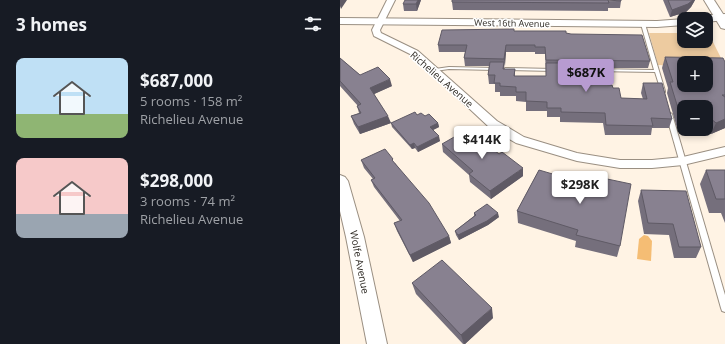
<!DOCTYPE html>
<html lang="en">
<head>
<meta charset="utf-8">
<style>
	:root { --surface:#171b24; --page:#242831; --text:#f1f3f6; --muted:#9ea1a6; --accent:#b79bd1 }
	body { margin:0; font-family:"Open Sans",sans-serif; background:var(--page); color:var(--text); height:100vh; display:flex; flex-direction:column; font-size:15px; white-space:nowrap }
	* { box-sizing:border-box; margin:0 }
	p { font-size:13px; color:var(--muted) }
	.icon { flex:none; width:22px; height:22px; fill:none; stroke:currentColor; stroke-width:2; stroke-linecap:round; stroke-linejoin:round }
	.map { position:relative; flex:1; overflow:hidden }
	.side { display:flex; flex-direction:column; background:var(--surface); width:340px }
	.side>* { flex:none }
	.buttons { position:absolute; left:337px; top:12px; display:grid; gap:8px }
	.buttons a { display:grid; place-items:center; width:36px; height:36px; border-radius:8px; background:var(--surface); box-shadow:0 2px 6px #0003; font-size:20px }
	.price { position:absolute; translate:-50% -34px; padding:0 9px; border-radius:4px; background:#fff; color:#222; font-size:13px; line-height:26px; filter:drop-shadow(0 1px 2px #0008) }
	.price::after { content:''; position:absolute; left:50%; top:24px; width:12px; height:9px; margin-left:-6px; background:inherit; clip-path:polygon(0 0,100% 0,50% 100%) }
	.price.current { background:var(--accent); color:#111 }
	ul { padding:0; list-style:none }
	li { display:flex; align-items:center; gap:12px; height:100px; padding:0 16px }
	li span { display:grid; place-items:center; flex:none; width:112px; height:80px; border-radius:8px; color:#555 }
	li>.icon { margin-inline-start:auto }
	span .icon { width:48px; height:48px; fill:#fffc; stroke-width:1 }
	li b { font-size:17px }
	h2 { display:flex; justify-content:space-between; align-items:center; height:48px; padding:0 16px; font-size:17px }
	main { display:flex; flex:1; min-height:0 }
	.map>svg:first-child { display:block }
	.green { fill:#edcba0 }
	.water { fill:#f5bd74 }
	.lines { fill:none; stroke-linecap:round; stroke-linejoin:round }
	.service-casing { stroke:#9a8f82; stroke-width:2 }
	.minor-casing { stroke:#9a8f82; stroke-width:2 }
	.tertiary-casing { stroke:#9a8f82; stroke-width:2 }
	.secondary-casing { stroke:#9a8f82; stroke-width:2 }
	.service { fill:#fff; fill-rule:evenodd }
	.minor { fill:#fff; fill-rule:evenodd }
	.tertiary { fill:#fff; fill-rule:evenodd }
	.secondary { fill:#fff; fill-rule:evenodd }
	.wall { fill:#756f7c; fill-rule:evenodd }
	.shaded-wall { fill:#5f5a65 }
	.building { fill:#888190; stroke:#5f5a65; fill-rule:evenodd }
	.labels { text-anchor:middle; dominant-baseline:central; stroke-width:3; stroke-linejoin:round; paint-order:stroke }
	.far-street-label { font-size:9px; fill:#2c2822; stroke:#fff }
	.street-label { font-size:10px; fill:#2c2822; stroke:#fff }
</style>
</head>
<body>
<main>
<section class="side">
<h2>3 homes<svg class="icon" aria-label="filters" viewBox="0 0 24 24"><path d="M4 7h16M4 17h16"/><circle cx="9" cy="7" r="2"/><circle cx="15" cy="17" r="2"/></svg></h2>
<ul>
<li><span style="background:linear-gradient(#bfe0f5 70%,#8fb573 0)"><svg class="icon" aria-label="home" viewBox="0 0 24 24"><path d="M3 11l9-7 9 7M6 9v11h12V9"/></svg></span><div><b>$687,000</b><p>5 rooms · 158 m²</p><p>Richelieu Avenue</p></div></li>
<li><span style="background:linear-gradient(#f6c9c9 70%,#9aa5b1 0)"><svg class="icon" aria-label="home" viewBox="0 0 24 24"><path d="M3 11l9-7 9 7M6 9v11h12V9"/></svg></span><div><b>$298,000</b><p>3 rooms · 74 m²</p><p>Richelieu Avenue</p></div></li>
</ul>
</section>
<div class="map">
<svg width="385" height="344" viewBox="0 0 385 344">
	<rect width="100%" height="100%" fill="#fff3e4"/>
	<polygon class="green" points="309,33 344,33 344,41 366,41 366,34 369,34 385,66 366,63 344,63 344,66 318,65"/>
	<polygon class="water" points="304,235 308,236 312,241 311,261 297,259 299,239"/>
	<g class="lines">
		<defs>
			<g id="service">
				<polygon points="302,23 305,24 325,91 325,92 323,93 321,91 315,72 253,71 251,70 253,69 314,70 301,24"/>
				<polygon points="109,67 156,68 158,69 156,70 109,69 95,71 93,70 95,69"/>
				<polygon points="165,68 214,69 216,70 214,71 167,70 165,70"/>
				<polygon points="329,112 332,114 385,295 385,312 382,311 381,308 326,114"/>
			</g>
			<polygon id="minor" points="47,0 55,0 40,30 41,33 78,51 157,121 184,137 237,153 280,160 312,160 343,157 385,147 385,155 343,165 312,168 280,168 237,161 176,143 149,127 72,55 34,36 32,30"/>
			<g id="tertiary">
				<polygon points="385,14 385,20 366,22 366,19 357,19 362,16"/>
				<polygon points="0,18 317,21 344,19 344,25 317,27 0,24"/>
				<polygon points="0,175 5,177 8,181 24,237 47,344 27,344 6,237 0,211"/>
			</g>
			<polygon id="secondary" points="364,0 374,0 385,17 385,29 381,28"/>
		</defs>
		<use href="#service" class="service-casing"/>
		<use href="#minor" class="minor-casing"/>
		<use href="#tertiary" class="tertiary-casing"/>
		<use href="#secondary" class="secondary-casing"/>
		<use href="#service" class="service"/>
		<use href="#minor" class="minor"/>
		<use href="#tertiary" class="tertiary"/>
		<use href="#secondary" class="secondary"/>
	</g>
	<g class="wall">
		<polygon points="81,0 77,11 64,11 63,4"/>
		<polygon points="323,0 355,0 351,7 346,12 330,17"/>
		<polygon points="281,1 280,8 268,8 268,11 113,10 112,2"/>
		<path d="M174,31L226,33L310,61L308,68H260L262,84L273,88L281,98L303,99L301,93L303,83L332,119L329,128H312L311,135H265L263,123L220,122V117H207V111H186V102L176,101V96H160V92H155V84H149L148,75L149,66H125L124,58L125,52H99L98,45ZM166,52H195V54H205L206,76H175V69H164Z"/>
		<polygon points="325,57 385,62 385,128 371,134 366,129 365,129 366,129 366,107 344,107 344,129 337,128 327,93 328,88 322,68"/>
		<polygon points="0,58 20,75 52,86 34,94 51,123 20,134 14,124 11,116 19,113 17,106 18,106 0,86"/>
		<polygon points="77,115 85,116 98,123 99,127 93,130 100,141 78,152 75,148 72,149 52,127 51,123"/>
		<polygon points="102,144 183,176 151,199 130,182 129,175 103,152"/>
		<polygon points="21,160 55,163 109,236 111,243 73,262 57,231 54,223 60,221 34,187 31,180 33,179 24,168"/>
		<polygon points="199,170 280,246 277,257 235,247 236,241 178,223 177,211"/>
		<polygon points="366,170 385,170 385,223 381,213 369,213 360,184"/>
		<polygon points="301,190 361,247 356,258 334,258 329,235 304,234 298,201"/>
		<polygon points="134,213 159,217 148,225 119,240 116,235 115,231 134,216"/>
		<polygon points="72,283 153,318 125,344 123,344 76,294"/>
	</g>
	<g class="shaded-wall">
		<polygon points="0,0 7,0 1,9 0,6"/>
		<polygon points="78,0 81,0 77,11 76,4"/>
		<polygon points="353,0 355,0 351,7 346,12 330,17 332,10"/>
		<polygon points="166,45 166,52 165,66 164,59"/>
		<polygon points="50,79 52,86 32,95 30,88"/>
		<polygon points="48,116 51,123 20,134 18,127"/>
		<polygon points="385,119 385,128 371,134 376,123"/>
		<polygon points="98,123 99,127 91,131 90,127"/>
		<polygon points="99,136 100,141 78,152 77,147"/>
		<polygon points="74,143 75,148 72,149 70,145"/>
		<polygon points="183,168 183,176 151,199 150,191"/>
		<polygon points="158,213 159,217 148,225 119,240 118,235"/>
		<polygon points="109,236 111,243 73,262 70,255"/>
		<polygon points="152,308 153,318 125,344 124,344 121,335"/>
	</g>
	<g class="building">
		<polygon points="65,0 78,0 76,4 63,4"/>
		<polygon points="112,0 281,0 281,1 268,0 269,3 112,2"/>
		<polygon points="328,0 353,0 348,4 332,10"/>
		<polygon points="174,29 174,31 226,31 226,33 231,34 302,35 310,61 206,60 205,47 195,47 195,45 166,45 164,59 124,58 127,45 98,45 102,30"/>
		<path d="M325,57L383,58L385,62V95H382L385,97V119L376,123L370,118H366V107H344V118H341L330,82H333ZM344,63H366V85H344Z"/>
		<polygon points="0,58 20,75 38,67 50,79 30,88 48,116 18,127 11,116 21,113 17,106 21,104 0,81"/>
		<polygon points="150,62 164,62 163,69 175,69 174,76 206,76 206,63 259,63 262,84 272,85 273,88 279,88 281,98 307,99 303,83 322,83 332,119 311,118 313,126 266,125 265,113 221,112 221,108 207,108 207,102 186,101 186,92 176,92 176,87 160,86 160,83 154,83 155,75 148,75"/>
		<polygon points="75,112 77,115 81,113 85,116 89,114 98,123 90,127 99,136 77,147 74,143 70,145 51,123"/>
		<polygon points="128,129 159,154 162,152 183,168 150,191 129,174 133,171 102,144"/>
		<polygon points="45,149 53,159 52,160 89,203 109,236 70,255 54,223 62,220 31,180 35,178 21,160"/>
		<polygon points="199,170 250,185 253,176 291,184 280,246 236,235 238,230 177,211"/>
		<polygon points="366,170 385,170 385,199 376,199"/>
		<polygon points="301,190 346,191 361,247 339,247 333,224 308,223"/>
		<polygon points="147,204 158,213 147,221 118,235 115,231 136,215 134,213"/>
		<polygon points="102,260 152,308 121,335 72,283"/>
	</g>
	<g class="labels">
		<g class="far-street-label">
			<text transform="translate(172 23) rotate(1)">West 16th Avenue</text>
		</g>
		<g class="street-label">
			<text transform="translate(102 79) rotate(41)">Richelieu Avenue</text>
			<text transform="translate(20 262) rotate(79)">Wolfe Avenue</text>
		</g>
	</g>
</svg>
<div class="buttons">
<a><svg class="icon" aria-label="layers" viewBox="0 0 24 24"><path d="M12 4l9 5-9 5-9-5zM3 14l9 5 9-5"/></svg></a>
<a>+</a>
<a>−</a>
</div>
<b class="price current" style="left:246px;top:93px">$687K</b>
<b class="price" style="left:142px;top:160px">$414K</b>
<b class="price" style="left:240px;top:205px">$298K</b>
</div>
</main>
</body>
</html>
